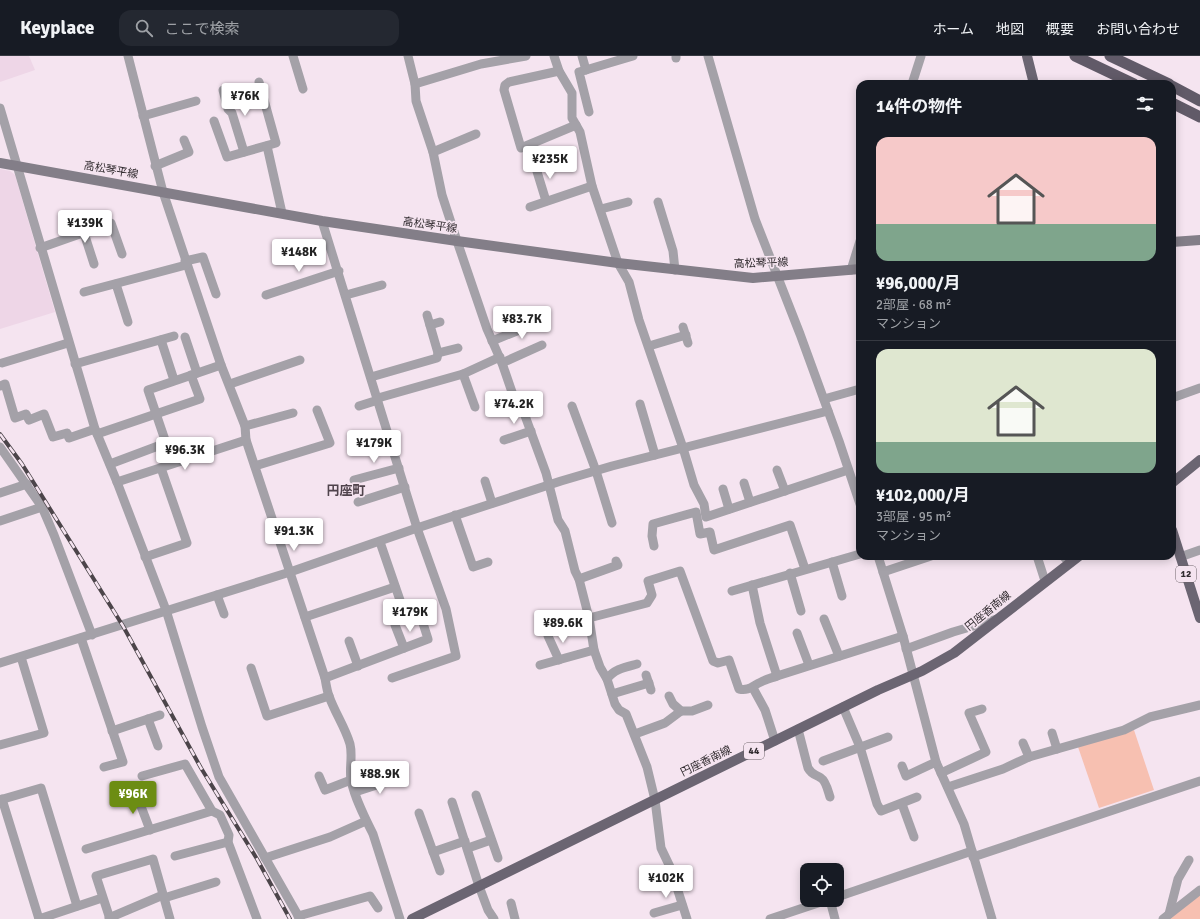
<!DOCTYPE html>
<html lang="ja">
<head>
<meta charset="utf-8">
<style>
	:root { --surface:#171b24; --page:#242831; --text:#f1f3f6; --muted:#9ea1a6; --line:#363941; --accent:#6c8d13 }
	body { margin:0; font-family:Signika,"Noto Sans JP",sans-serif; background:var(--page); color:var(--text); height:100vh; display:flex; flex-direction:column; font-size:15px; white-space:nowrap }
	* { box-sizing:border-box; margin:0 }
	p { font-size:13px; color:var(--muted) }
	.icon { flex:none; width:22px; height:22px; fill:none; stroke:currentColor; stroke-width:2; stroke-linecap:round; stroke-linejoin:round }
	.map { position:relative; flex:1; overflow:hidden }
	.sheet { position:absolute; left:856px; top:24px; width:320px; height:480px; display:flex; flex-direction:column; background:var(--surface); border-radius:12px; box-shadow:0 2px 10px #0003 }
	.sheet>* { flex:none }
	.buttons { position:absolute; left:800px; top:807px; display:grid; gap:8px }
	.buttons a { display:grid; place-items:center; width:44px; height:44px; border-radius:8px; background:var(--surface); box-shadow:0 2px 10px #0003; font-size:20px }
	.price { position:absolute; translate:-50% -34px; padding:0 9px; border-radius:4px; background:#fff; color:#222; font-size:13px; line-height:26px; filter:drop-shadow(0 1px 2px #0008) }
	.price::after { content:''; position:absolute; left:50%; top:24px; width:12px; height:9px; margin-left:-6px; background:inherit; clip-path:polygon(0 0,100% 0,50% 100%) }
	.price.selected { background:var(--accent); color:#fff }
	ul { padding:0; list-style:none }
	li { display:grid; align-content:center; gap:8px; height:212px; padding:0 20px }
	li+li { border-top:1px solid var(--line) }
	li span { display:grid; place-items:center; height:124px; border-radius:12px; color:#555 }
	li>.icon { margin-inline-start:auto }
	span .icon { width:72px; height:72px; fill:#fffc; stroke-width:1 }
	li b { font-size:17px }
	h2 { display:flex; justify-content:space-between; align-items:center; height:48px; padding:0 20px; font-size:17px }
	header { display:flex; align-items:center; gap:24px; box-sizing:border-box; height:56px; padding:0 20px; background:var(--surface); border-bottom:1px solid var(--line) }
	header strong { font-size:19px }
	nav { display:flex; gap:22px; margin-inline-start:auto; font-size:14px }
	.search { width:280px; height:36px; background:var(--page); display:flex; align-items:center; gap:10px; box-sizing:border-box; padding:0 14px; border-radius:12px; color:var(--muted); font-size:15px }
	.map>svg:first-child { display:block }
	.built { fill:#eed6e7 }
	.green { fill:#f7c0b1 }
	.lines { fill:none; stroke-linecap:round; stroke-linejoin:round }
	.minor { stroke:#a4a1a8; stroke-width:9 }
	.secondary { stroke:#837e88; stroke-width:10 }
	.primary { stroke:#6b6572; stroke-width:10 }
	.trunk { stroke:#615a68; stroke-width:11 }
	.rail-casing { stroke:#4c454a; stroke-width:4 }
	.rail { stroke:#f5e4f0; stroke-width:2.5; stroke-dasharray:8; stroke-linecap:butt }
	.labels { text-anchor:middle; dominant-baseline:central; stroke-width:3.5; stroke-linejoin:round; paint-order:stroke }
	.shield { fill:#f5e4f0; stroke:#6c6269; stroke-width:1 }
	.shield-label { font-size:10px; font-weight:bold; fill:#312b2f }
	.street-label { font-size:11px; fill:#312b2f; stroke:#f5e4f0 }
	.quarter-label { font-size:13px; font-weight:bold; fill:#50434c; stroke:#f5e4f0 }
</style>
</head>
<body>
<header>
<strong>Keyplace</strong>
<div class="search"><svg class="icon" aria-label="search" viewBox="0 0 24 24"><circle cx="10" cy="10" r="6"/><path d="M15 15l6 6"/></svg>ここで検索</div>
<nav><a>ホーム</a><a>地図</a><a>概要</a><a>お問い合わせ</a></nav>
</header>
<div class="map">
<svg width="1200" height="863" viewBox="0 0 1200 863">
	<rect width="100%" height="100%" fill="#f5e4f0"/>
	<g class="built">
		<polygon points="0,0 29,0 35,14 0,26"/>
		<polygon points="0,113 10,115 15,119 55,256 0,273"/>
	</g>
	<g class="green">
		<polygon points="1134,674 1154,734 1099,752 1078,691"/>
		<polygon points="1200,837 1200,863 1168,863"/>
	</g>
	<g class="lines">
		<g class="minor">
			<path d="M128,0L163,136L221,309L245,370L246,384L325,622C326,628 327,635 329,640C335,657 345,671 350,688C353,700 349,712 351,724C355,743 365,762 373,778L400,863"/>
			<polyline points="293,0 303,33"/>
			<polyline points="408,0 415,28 416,45 433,96 442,139 457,185 487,273 502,307 513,339 524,357 546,417 558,464 565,475 575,515 579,523 589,562 594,594 600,611 607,623 615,648 619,654 626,658 647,711 655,744 661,792 671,813 687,863"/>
			<polyline points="554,0 559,15 572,37 572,62 580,76 592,130 618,207 629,226 639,264 683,392 694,429 704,448 706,461 848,414"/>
			<polyline points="582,0 586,14"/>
			<polyline points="676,0 676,2"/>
			<polyline points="708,0 755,163 800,278 839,385 860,448"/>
			<polyline points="559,15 509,26 505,29 504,34 521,92 576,69"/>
			<polyline points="415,28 481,8 526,0"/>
			<polyline points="912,28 921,0"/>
			<polyline points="223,34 228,53 232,57 244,96"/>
			<polyline points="0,52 95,373 117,426 166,554 202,671 219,721 300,863"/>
			<polyline points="589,56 579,16 633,0"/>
			<polyline points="143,60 196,45"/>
			<polyline points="214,65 227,101 276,87 259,26"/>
			<polyline points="267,90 282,157"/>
			<polyline points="433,96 476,78"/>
			<polyline points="535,109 546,145"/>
			<polyline points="155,110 189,96 184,84"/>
			<polyline points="658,146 673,195 675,214"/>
			<polyline points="530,151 592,130"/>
			<polyline points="601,153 628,146"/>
			<polyline points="322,165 417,472 446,553 456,600 392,622"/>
			<polyline points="84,177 94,208"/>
			<polyline points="40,192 111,167 122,198"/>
			<polyline points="185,205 203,201 216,238"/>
			<polyline points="851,214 860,185"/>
			<polyline points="116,228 128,266"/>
			<polyline points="84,236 186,209"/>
			<polyline points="266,239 339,215"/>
			<polyline points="346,239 382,229"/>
			<polyline points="430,269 440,266"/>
			<polyline points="683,271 688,287"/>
			<polyline points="185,281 197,317"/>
			<polyline points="161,284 174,324"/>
			<polyline points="492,285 544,264"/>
			<polyline points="649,290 686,279"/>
			<polyline points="438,297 458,292"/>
			<polyline points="2,307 68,287"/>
			<polyline points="502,307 542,289"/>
			<polyline points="75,308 174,280"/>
			<polyline points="463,318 475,351"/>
			<polyline points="371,321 437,302 438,297 427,259"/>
			<polyline points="230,328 300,304"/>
			<polyline points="0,330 5,328 15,362 26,358 29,364 44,358 53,381 67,377 69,382 95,373"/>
			<polyline points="378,342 463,318 500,301"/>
			<polyline points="1172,342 1200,332"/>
			<polyline points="824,343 860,333"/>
			<polyline points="640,348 655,399"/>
			<polyline points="359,350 378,344"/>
			<polyline points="572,350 596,415 612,467"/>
			<polyline points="245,370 293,357"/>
			<polyline points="97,378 200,343 191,319"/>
			<polyline points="504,384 531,375"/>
			<polyline points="0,391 42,451 54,479 92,579"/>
			<polyline points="110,408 166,387 148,334 221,309"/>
			<polyline points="255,410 330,387 317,354"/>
			<polyline points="777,414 785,435"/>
			<polyline points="354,424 399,412"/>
			<polyline points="485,425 492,447"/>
			<polyline points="117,426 246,384"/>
			<polyline points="744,427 750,446"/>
			<polyline points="723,433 729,453"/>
			<polyline points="0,437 27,428"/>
			<polyline points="358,446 405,431"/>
			<polyline points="455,459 473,511 488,506"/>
			<polyline points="0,465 42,451"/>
			<polyline points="380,486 402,550"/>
			<polyline points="654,490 652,480 653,468 696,456 700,478 710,476 714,494 790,469 805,513"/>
			<polyline points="878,500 903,580 936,706 964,768 992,863"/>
			<polyline points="1037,500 1045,525"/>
			<polyline points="1063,500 1070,507"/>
			<polyline points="145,501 187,487 161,412"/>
			<polyline points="1180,501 1200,494"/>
			<polyline points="832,506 842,540"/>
			<polyline points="883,516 931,500"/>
			<polyline points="790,517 801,555"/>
			<polyline points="579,523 618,509 616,505"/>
			<polyline points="752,529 760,567 777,620"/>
			<polyline points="732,535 860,498"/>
			<polyline points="217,539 224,558"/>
			<polyline points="305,561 395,531"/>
			<path d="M589,562L647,547L652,539L648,525L680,515L713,605L718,607L729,604L739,633C749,635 752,630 761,626C766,623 772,622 777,620L903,580"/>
			<polyline points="824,563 839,600"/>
			<polyline points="395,569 404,592"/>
			<polyline points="797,577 809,609"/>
			<polyline points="548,580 559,604"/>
			<polyline points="81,582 123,706 104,711"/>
			<polyline points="349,585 358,610"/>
			<polyline points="906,593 953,576 997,563"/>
			<polyline points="0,607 290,516 417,472 561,425 612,410 828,355"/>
			<polyline points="540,609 594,594"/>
			<polyline points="251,612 267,660 329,640"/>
			<polyline points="646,619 651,634"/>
			<polyline points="325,622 428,583 421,561"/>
			<path d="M607,623C614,613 626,611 637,608"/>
			<polyline points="753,632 765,654 775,685"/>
			<polyline points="612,638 649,627"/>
			<polyline points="669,640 673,648 681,655 692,655 708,649"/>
			<polyline points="843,651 860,691 877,748 881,755 917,741"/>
			<polyline points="148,663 158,690"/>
			<path d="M798,673L808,712C812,719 815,718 821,722C826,725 828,735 830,741"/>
			<polyline points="112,675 160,659"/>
			<polyline points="1052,677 1057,693"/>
			<polyline points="635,678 665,667 681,655"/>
			<polyline points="1023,687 1029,701"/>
			<polyline points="0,689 44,677 21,601"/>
			<polyline points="823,705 888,681"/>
			<polyline points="902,710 906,720 936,706"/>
			<polyline points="941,717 986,696 969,657 982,653"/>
			<polyline points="142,720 185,708 212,755 220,759 229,779 228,786 257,863"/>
			<polyline points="319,720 325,734 351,724"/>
			<polyline points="948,731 1003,713 1029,701 1124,674 1150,661 1200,649"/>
			<polyline points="355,736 398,722"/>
			<polyline points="136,737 150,774"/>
			<polyline points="476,739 498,802"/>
			<polyline points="2,743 39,863"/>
			<polyline points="0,744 41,732 77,850"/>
			<polyline points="452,746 479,830 488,854 494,863"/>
			<polyline points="902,748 914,781"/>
			<polyline points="419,757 440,815"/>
			<polyline points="468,792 491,784"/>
			<polyline points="86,793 212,755"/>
			<polyline points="433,796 465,785"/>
			<polyline points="175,800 228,786"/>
			<polyline points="973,801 1200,725"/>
			<polyline points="265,802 330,781 366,765"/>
			<polyline points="837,841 972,795"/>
			<polyline points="164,842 216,826"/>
			<polyline points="830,844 835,863"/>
			<polyline points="511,847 515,863"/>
			<polyline points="654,857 682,849"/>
			<polyline points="1169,858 1178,823 1189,804"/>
			<polyline points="298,860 370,840 378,852"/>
			<polyline points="109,862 163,839"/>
			<polyline points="39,863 102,842"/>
			<polyline points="110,863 96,820 153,803 170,863"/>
			<polyline points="770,863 827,844"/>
			<polyline points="1163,863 1200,834"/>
		</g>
		<g class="secondary">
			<polyline points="0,107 322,165 457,185 618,207 753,222 860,213"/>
			<polyline points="1172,186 1200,184"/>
		</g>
		<g class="primary">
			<polyline points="1027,0 1034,28"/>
			<polyline points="1172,427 1200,404"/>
			<polyline points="1172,474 1200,562"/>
			<polyline points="412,863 878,634 922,615 954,597 1079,500"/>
		</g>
		<g class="trunk">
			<polyline points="1075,0 1134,28"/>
			<polyline points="1110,0 1169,28"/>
			<polyline points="1172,30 1200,45"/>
			<polyline points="1172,47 1200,61"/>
		</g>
		<defs>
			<polyline id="rail" points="0,378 22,408 123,570 201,712 257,803 290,863"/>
		</defs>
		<use href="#rail" class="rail-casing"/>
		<use href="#rail" class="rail"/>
	</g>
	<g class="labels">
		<g class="shield">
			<rect x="1176" y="510" width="20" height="16" rx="3"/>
			<rect x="744" y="687" width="20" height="16" rx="3"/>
		</g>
		<g class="shield-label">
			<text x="1186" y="518">12</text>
			<text x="754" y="695">44</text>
		</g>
		<g class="street-label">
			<text transform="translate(111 114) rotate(10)">高松琴平線</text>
			<text transform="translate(430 169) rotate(8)">高松琴平線</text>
			<text transform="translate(761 207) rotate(-2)">高松琴平線</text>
			<text transform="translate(988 555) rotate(-39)">円座香南線</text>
			<text transform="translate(706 705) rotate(-26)">円座香南線</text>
		</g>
		<g class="quarter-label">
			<text x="346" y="435">円座町</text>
		</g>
	</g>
</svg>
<div class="buttons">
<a><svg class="icon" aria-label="locate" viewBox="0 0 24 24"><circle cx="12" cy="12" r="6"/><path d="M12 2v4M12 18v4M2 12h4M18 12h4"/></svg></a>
</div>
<b class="price" style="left:245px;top:61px">¥76K</b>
<b class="price" style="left:550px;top:124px">¥235K</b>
<b class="price" style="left:85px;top:188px">¥139K</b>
<b class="price" style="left:299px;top:217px">¥148K</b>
<b class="price" style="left:522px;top:284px">¥83.7K</b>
<b class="price" style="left:514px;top:369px">¥74.2K</b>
<b class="price" style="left:374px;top:408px">¥179K</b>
<b class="price" style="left:185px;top:415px">¥96.3K</b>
<b class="price" style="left:294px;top:496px">¥91.3K</b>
<b class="price" style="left:410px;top:577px">¥179K</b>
<b class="price" style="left:563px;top:588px">¥89.6K</b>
<b class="price" style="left:380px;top:739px">¥88.9K</b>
<b class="price selected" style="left:133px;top:759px">¥96K</b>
<b class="price" style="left:666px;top:843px">¥102K</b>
<section class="sheet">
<h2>14件の物件<svg class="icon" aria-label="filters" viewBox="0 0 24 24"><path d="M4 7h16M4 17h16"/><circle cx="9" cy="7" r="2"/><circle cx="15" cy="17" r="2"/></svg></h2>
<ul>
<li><span style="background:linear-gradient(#f6c9c9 70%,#7fa58c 0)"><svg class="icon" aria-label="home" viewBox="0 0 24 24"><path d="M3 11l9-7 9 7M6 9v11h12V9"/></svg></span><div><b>¥96,000/月</b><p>2部屋 · 68 m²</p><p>マンション</p></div></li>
<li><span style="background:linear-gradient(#dfe7d0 75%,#7fa58c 0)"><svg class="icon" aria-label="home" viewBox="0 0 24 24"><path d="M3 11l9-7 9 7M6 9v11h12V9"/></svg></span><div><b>¥102,000/月</b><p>3部屋 · 95 m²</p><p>マンション</p></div></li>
</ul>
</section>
</div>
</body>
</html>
